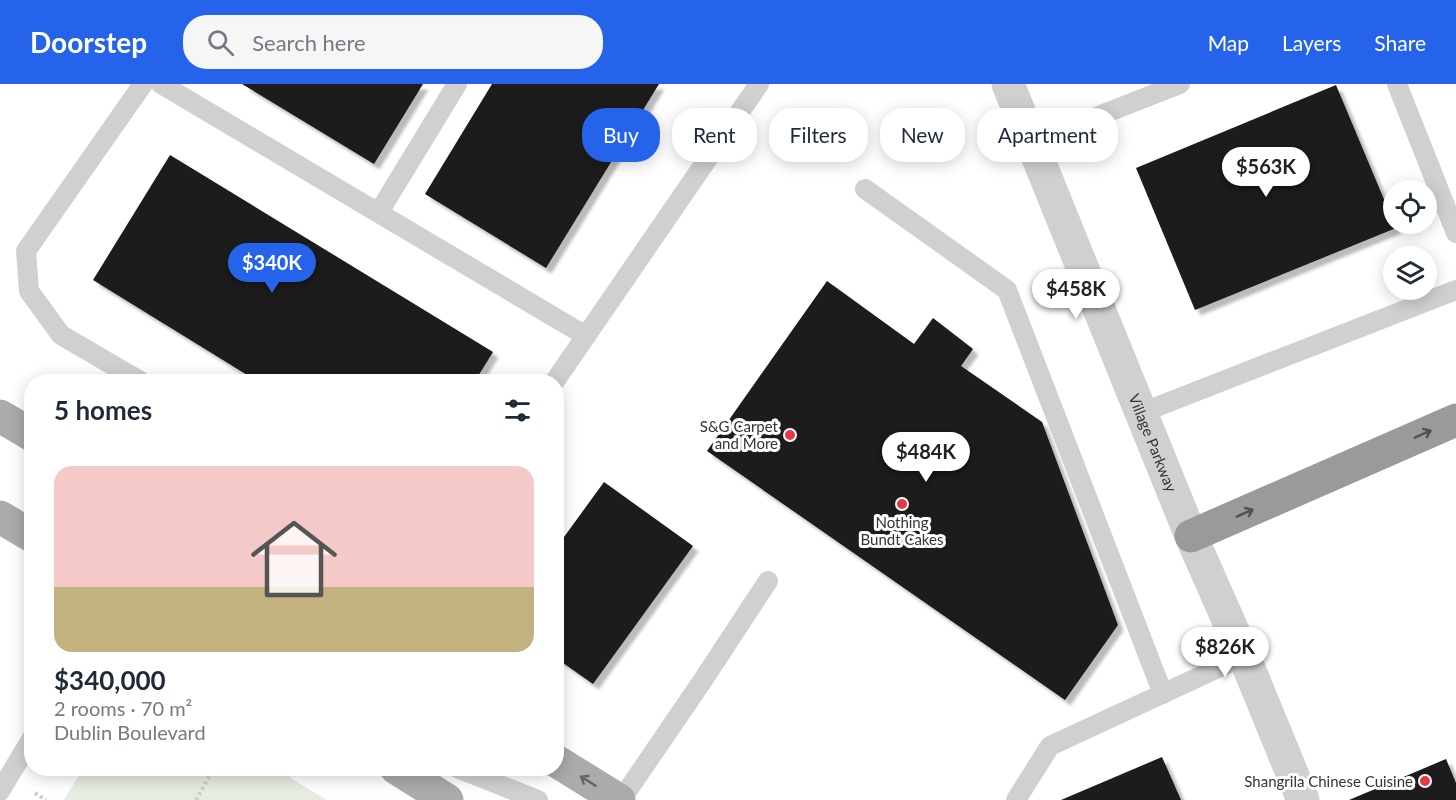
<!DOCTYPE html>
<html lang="en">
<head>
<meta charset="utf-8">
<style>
	:root { --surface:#fff; --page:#f6f6f7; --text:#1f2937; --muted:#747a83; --accent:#2563eb }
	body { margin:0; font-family:Lato,sans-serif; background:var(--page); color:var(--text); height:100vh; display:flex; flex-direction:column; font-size:22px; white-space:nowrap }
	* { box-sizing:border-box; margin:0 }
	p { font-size:20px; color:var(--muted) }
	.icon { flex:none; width:33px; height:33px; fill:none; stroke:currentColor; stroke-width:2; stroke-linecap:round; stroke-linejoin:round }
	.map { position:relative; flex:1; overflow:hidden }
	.drawer { position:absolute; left:24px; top:290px; width:540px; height:402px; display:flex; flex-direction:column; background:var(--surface); border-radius:24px; box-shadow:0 3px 15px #0003 }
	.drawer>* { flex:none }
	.guide { position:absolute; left:582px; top:24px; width:570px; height:54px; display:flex; gap:12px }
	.controls { position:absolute; left:1383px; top:96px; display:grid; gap:12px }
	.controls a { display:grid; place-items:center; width:54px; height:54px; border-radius:50%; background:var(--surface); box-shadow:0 3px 15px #0003; font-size:30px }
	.price { position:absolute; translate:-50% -51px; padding:0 14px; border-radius:21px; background:#fff; color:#222; font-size:20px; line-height:39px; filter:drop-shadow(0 2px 3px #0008) }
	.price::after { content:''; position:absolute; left:50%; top:36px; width:18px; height:14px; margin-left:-9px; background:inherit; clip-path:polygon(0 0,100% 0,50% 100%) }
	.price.on { background:var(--accent); color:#fff }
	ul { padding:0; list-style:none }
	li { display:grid; align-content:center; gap:12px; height:318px; padding:0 30px }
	li span { display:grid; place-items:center; height:186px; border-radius:18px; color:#555 }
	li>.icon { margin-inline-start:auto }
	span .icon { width:108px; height:108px; fill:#fffc; stroke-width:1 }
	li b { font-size:26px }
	h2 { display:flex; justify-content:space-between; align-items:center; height:72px; padding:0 30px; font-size:26px }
	.pill { padding:0 21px; border-radius:24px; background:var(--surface); box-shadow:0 3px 15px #0003; font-size:21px; line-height:54px }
	.pill.on { background:var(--accent); color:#fff }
	header { display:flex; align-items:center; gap:36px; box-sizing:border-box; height:84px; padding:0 30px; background:var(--accent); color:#fff }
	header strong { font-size:28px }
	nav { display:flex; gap:33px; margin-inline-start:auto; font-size:21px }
	.search { width:420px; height:54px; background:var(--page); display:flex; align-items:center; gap:15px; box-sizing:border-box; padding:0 21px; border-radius:24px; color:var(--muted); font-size:22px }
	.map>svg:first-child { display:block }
	.green { fill:#e6ecdf }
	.building { fill:#1a1a1a; filter:url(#shadow) }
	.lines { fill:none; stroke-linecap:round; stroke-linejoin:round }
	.path { stroke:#cdcdcd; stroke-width:4; stroke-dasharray:3 3; stroke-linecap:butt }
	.service { stroke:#d0d0d0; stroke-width:20 }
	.tertiary { stroke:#d0d0d0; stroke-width:33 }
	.primary { stroke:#ababab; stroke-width:33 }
	.motorway { stroke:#9a9a9a; stroke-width:33 }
	.oneway { stroke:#525252 }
	.oneway2 { stroke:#636363 }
	.poi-dot { fill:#e63946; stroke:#fff; stroke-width:2 }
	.labels { text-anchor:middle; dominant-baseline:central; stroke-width:6; stroke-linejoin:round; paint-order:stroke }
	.poi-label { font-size:15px; fill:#333; stroke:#fff; text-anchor:end }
	.street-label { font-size:15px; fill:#333; stroke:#fff }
</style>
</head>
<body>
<header>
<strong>Doorstep</strong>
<div class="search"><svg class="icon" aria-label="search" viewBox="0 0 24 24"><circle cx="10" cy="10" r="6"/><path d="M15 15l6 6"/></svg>Search here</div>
<nav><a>Map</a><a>Layers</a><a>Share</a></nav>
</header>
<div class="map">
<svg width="1456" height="716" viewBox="0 0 1456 716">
	<defs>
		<filter id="shadow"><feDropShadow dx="5.5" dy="5.5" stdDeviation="1.5" flood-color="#0004"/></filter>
	</defs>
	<rect width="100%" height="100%" fill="#fff"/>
	<polygon class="green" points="83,684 283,684 292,695 327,716 64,716"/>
	<g class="building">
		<polygon points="242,0 423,0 374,80"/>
		<polygon points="492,0 659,0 546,184 425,110"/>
		<polygon points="1336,1 1396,144 1195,226 1136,84"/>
		<polygon points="170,71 493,268 475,297 257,297 93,196"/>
		<polygon points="827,197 914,260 933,234 973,265 961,282 1042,338 1118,541 1065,616 707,367"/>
		<polygon points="604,398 693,462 593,600 556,574 556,464"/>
		<polygon points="1162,673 1181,716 1061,716"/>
		<polygon points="1446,675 1456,699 1456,716 1349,716"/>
	</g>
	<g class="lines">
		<g class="path">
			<polyline points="35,709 46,716"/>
			<polyline points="196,716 214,684"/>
		</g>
		<g class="service">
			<polyline points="161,0 586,252"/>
			<polyline points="1397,0 1456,149"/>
			<polyline points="1032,58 1180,0"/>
			<polyline points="865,105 1007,206 1163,610"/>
			<polyline points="379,128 457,0"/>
			<polyline points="140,297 61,251 29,207 26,167 143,0"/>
			<polyline points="555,297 759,0"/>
			<polyline points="1141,329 1456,206"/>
			<polyline points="457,684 538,716"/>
			<polyline points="0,707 32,654"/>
			<polyline points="621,716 703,596 768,497"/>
			<polyline points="1016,716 1050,662 1244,572"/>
		</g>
		<path class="tertiary" id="s1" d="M1008,0L1191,452L1244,572L1303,716"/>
		<g class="primary">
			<polyline points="0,332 32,351"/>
			<polyline points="0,433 32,452"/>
			<polyline points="556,677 619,716"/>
			<polyline points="396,684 447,716"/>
		</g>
		<polyline class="motorway" points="1191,452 1456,336"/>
	</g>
	<defs><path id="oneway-shaft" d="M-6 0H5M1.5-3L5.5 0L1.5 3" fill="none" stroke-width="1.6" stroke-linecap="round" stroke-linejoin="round" transform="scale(1.5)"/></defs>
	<g class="oneway">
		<use href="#oneway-shaft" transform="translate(1423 350) rotate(-24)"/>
		<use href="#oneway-shaft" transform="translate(1245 429) rotate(-24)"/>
	</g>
	<use class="oneway2" href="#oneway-shaft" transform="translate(588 697) rotate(-148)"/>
	<g class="poi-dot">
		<circle cx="790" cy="351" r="6"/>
		<circle cx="902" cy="420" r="6"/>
		<circle cx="1425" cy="697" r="6"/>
	</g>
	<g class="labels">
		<g class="poi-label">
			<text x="778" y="342">S&amp;G Carpet<tspan x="778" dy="17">and More</tspan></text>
			<text x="902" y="438" text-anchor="middle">Nothing<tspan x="902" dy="17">Bundt Cakes</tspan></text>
			<text x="1413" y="697">Shangrila Chinese Cuisine</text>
		</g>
		<g class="street-label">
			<text stroke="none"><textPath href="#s1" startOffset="387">Village Parkway</textPath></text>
		</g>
	</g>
</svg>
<div class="controls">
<a><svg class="icon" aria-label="locate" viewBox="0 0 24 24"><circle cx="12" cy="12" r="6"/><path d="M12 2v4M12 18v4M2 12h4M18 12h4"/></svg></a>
<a><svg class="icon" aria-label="layers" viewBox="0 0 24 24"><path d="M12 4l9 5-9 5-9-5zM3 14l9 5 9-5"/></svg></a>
</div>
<b class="price" style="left:1266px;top:114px">$563K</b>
<b class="price on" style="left:272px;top:210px">$340K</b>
<b class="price" style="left:1076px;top:236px">$458K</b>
<b class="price" style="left:926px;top:399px">$484K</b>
<b class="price" style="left:1225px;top:594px">$826K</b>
<div class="guide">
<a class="pill on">Buy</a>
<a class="pill">Rent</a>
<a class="pill">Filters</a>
<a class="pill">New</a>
<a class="pill">Apartment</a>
</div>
<section class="drawer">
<h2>5 homes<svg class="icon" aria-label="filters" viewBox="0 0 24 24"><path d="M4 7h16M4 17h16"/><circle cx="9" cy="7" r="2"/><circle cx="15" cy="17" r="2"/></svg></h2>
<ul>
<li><span style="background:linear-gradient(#f6c9c9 65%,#c2b280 0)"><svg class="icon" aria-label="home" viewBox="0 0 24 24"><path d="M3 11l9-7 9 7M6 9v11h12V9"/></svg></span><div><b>$340,000</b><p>2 rooms · 70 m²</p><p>Dublin Boulevard</p></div></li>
</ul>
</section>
</div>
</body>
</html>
